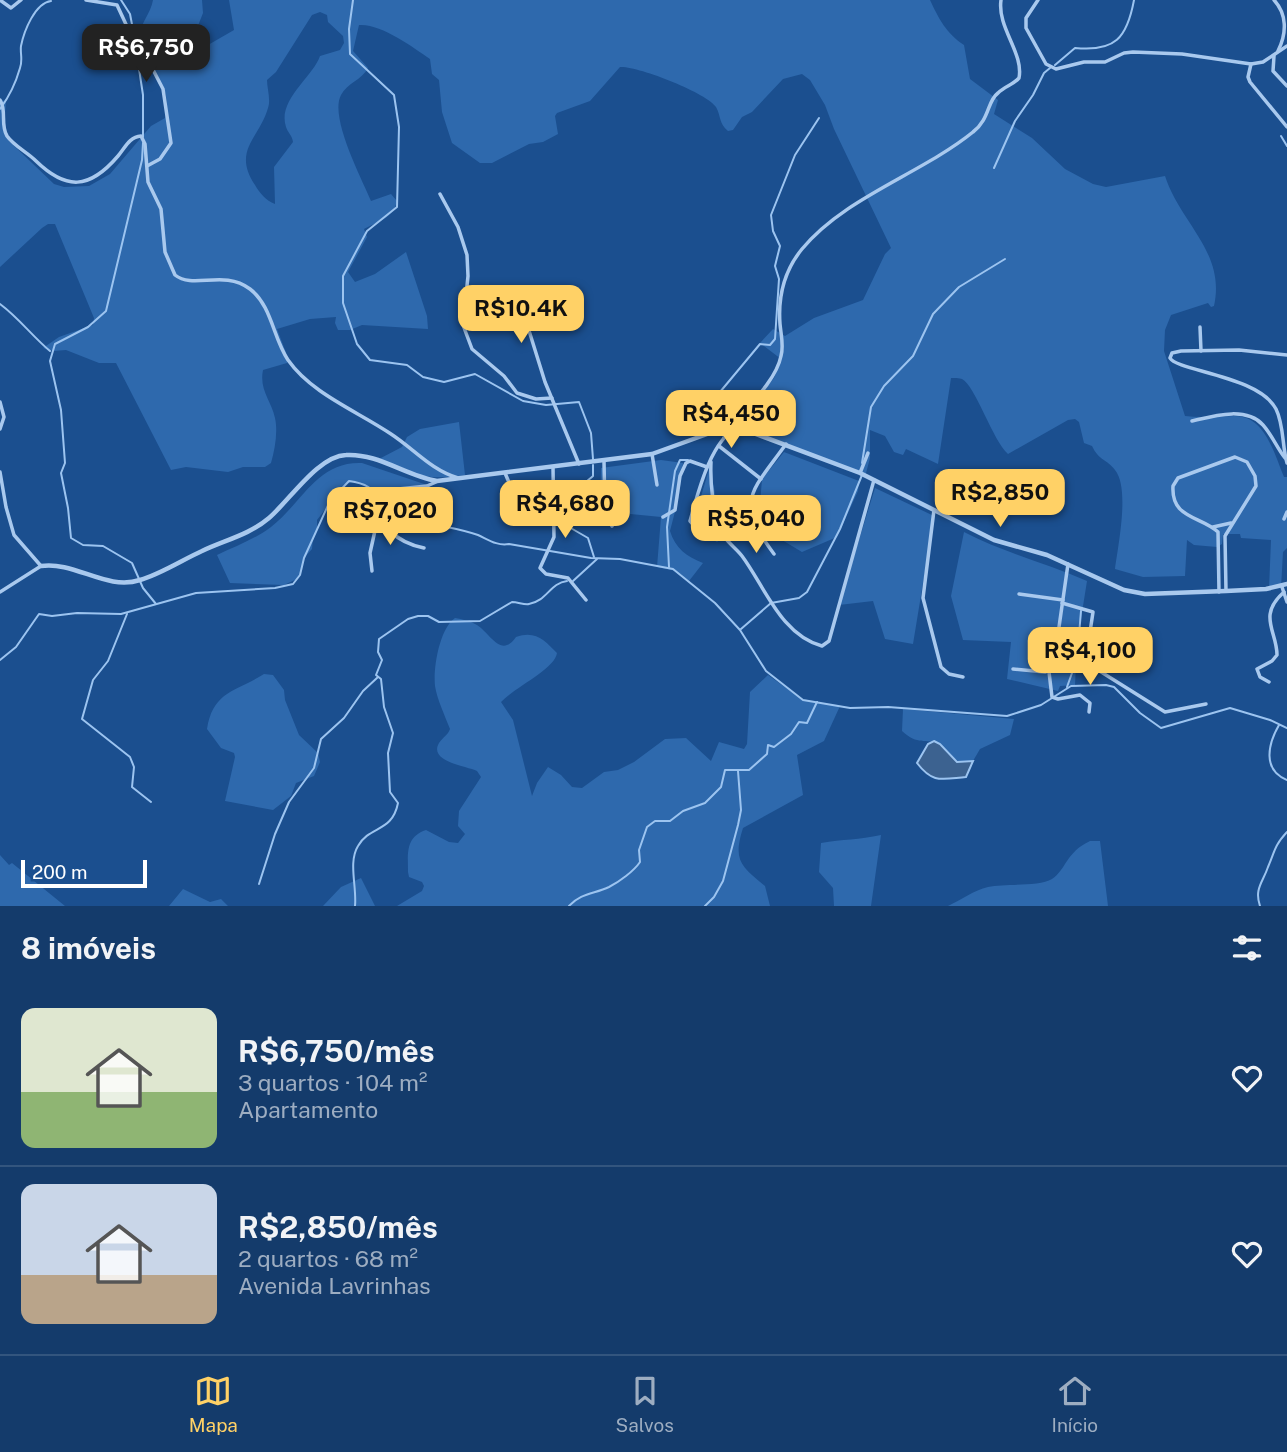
<!DOCTYPE html>
<html lang="pt">
<head>
<meta charset="utf-8">
<style>
	:root { --surface:#143b6b; --page:#214673; --text:#f1f3f6; --muted:#9dadc1; --line:#33557e; --accent:#ffd166 }
	body { margin:0; font-family:"Public Sans",sans-serif; background:var(--page); color:var(--text); height:100vh; display:flex; flex-direction:column; font-size:26px; white-space:nowrap }
	* { box-sizing:border-box; margin:0 }
	p { font-size:23px; color:var(--muted) }
	.icon { flex:none; width:38px; height:38px; fill:none; stroke:currentColor; stroke-width:2; stroke-linecap:round; stroke-linejoin:round }
	.map { position:relative; height:906px; overflow:hidden }
	.details { display:flex; flex-direction:column; background:var(--surface); flex:1 }
	.details>* { flex:none }
	.scale { position:absolute; left:21px; bottom:18px; width:126px; box-sizing:border-box; padding-left:7px; border:4px solid #fff; border-top:0; font-size:19px; line-height:24px; white-space:nowrap; color:#fff; -webkit-text-stroke:5px #1b4f8f; paint-order:stroke }
	.price { position:absolute; translate:-50% -60px; padding:0 16px; border-radius:14px; background:var(--accent); color:#111; font-size:23px; line-height:46px; filter:drop-shadow(0 2px 4px #0008) }
	.price::after { content:''; position:absolute; left:50%; top:42px; width:21px; height:16px; margin-left:-10px; background:inherit; clip-path:polygon(0 0,100% 0,50% 100%) }
	.price.on { background:#222; color:#fff }
	ul { padding:0; list-style:none }
	li { display:flex; align-items:center; gap:21px; height:175px; padding:0 21px }
	li+li { border-top:2px solid var(--line) }
	li span { display:grid; place-items:center; flex:none; width:196px; height:140px; border-radius:14px; color:#555 }
	li>.icon { margin-inline-start:auto }
	span .icon { width:84px; height:84px; fill:#fffc; stroke-width:1 }
	li b { font-size:30px }
	h2 { display:flex; justify-content:space-between; align-items:center; height:84px; padding:0 21px; font-size:30px }
	.dock { display:flex; justify-content:space-around; align-items:center; height:98px; border-top:2px solid var(--line); background:var(--surface); font-size:19px; color:var(--muted) }
	.dock a { display:grid; justify-items:center; gap:4px }
	.dock .on { color:var(--accent) }
	.map>svg:first-child { display:block }
	.green { fill:#2e69ad; fill-rule:evenodd }
	.water { fill:#3c6290; stroke:#9cc4f0; stroke-width:2 }
	.lines { fill:none; stroke-linecap:round; stroke-linejoin:round }
	.stream { stroke:#9cc4f0; stroke-width:2 }
	.minor { stroke:#a9c9ee; stroke-width:3.5 }
	.tertiary { stroke:#a9c9ee; stroke-width:4.5 }
</style>
</head>
<body>
<div class="map">
<svg width="1287" height="906" viewBox="0 0 1287 906">
	<rect width="100%" height="100%" fill="#1b4f8f"/>
	<g class="green">
		<path d="M153,0H202L203,13L194,36L199,44L208,45L234,30L229,0H930C939,19 946,33 964,45L970,79L998,100L994,114L1032,138L1065,169L1093,184L1106,187L1165,176C1180,223 1226,252 1214,306L1211,307L1208,303L1171,315L1165,330L1164,351L1185,416C1202,418 1218,416 1235,416C1265,416 1274,453 1284,477H1287V548L1283,552L1281,588L1269,589L1271,540L1241,538L1240,534H1223L1222,544L1217,547L1194,545L1187,540L1185,576L1143,577L1115,569C1118,546 1130,488 1115,470C1107,459 1099,461 1092,446L1084,443L1079,422L1075,419L1068,420L1008,454C993,441 975,385 962,379C960,378 953,378 951,378L938,464L906,449L903,455L894,452L885,436L870,430V458L865,477L752,432L760,414L750,408L774,378L781,359L760,343L773,329L785,336L814,318L863,300L885,254L891,248L834,129L825,105L810,80L802,74L783,79L752,112L742,117L733,130L728,131C719,124 721,116 716,107C708,93 635,65 620,67L590,101L557,113L555,116L558,134L543,142L529,144L492,163H480L452,143L442,112L439,80L432,74L430,59C413,47 380,23 359,25L353,51L368,68C362,80 347,83 341,95C329,117 362,179 371,201L391,194L397,201C394,218 377,222 364,229L367,237L348,272L355,282L375,274L406,252L427,316L428,329L362,325L350,330H338L335,323L336,317L310,319L277,329L288,358L287,363L263,370C259,390 271,400 275,418C278,432 275,449 271,463L265,467H243L228,472L186,467L171,470L116,363H99L66,350L54,351L43,348L59,337L93,325L94,318L55,224H48L42,228L0,267V99L6,102L4,126L9,141L54,184L64,187L89,186L110,174L151,126L165,118C174,76 145,80 139,42C137,27 151,14 153,0ZM320,12L327,15L328,22L343,36L344,43L340,50L320,56C313,77 277,100 286,127C288,133 292,135 293,142L274,167L275,204C266,201 259,192 255,185C232,150 259,139 268,108C271,100 267,88 267,80L276,72L312,15Z"/>
		<path d="M459,422L465,475C425,481 415,475 379,459L402,447L407,437L420,429Z"/>
		<polygon points="784,452 859,481 858,491 837,537 802,552 782,540 777,525 760,504 762,479"/>
		<path d="M661,460L683,463L679,496L670,531C675,548 687,557 703,563L689,581L676,571L657,567L661,517L600,511L601,468Z"/>
		<path d="M362,463L430,486L437,520C421,518 402,518 388,508C375,498 371,485 354,481L344,485L317,520V531L313,537L312,549L304,558L299,578L284,585L230,583L217,555C236,546 255,539 271,527C302,503 317,461 362,463Z"/>
		<polygon points="710,466 723,537 717,542 692,527"/>
		<polygon points="875,488 934,516 913,644 885,639 873,601 839,605"/>
		<path d="M964,532C1004,553 1047,563 1087,581L1077,644L1075,685L1060,686L1058,691L1007,679L1011,642L963,640L951,596Z"/>
		<path d="M455,618C462,619 470,621 477,625C490,633 501,659 516,637C536,630 545,641 557,653C555,669 515,687 501,702L513,720L532,796L537,783L548,767L561,775L572,787L582,788L604,772L618,770L634,762L665,739L686,738L711,761L719,742L744,749L747,744L750,692L768,675L803,700L840,706L824,741L797,755L803,795L743,828C733,860 740,866 765,886L770,906H397L422,891L424,886L422,882L409,877L408,872C408,854 405,837 426,830L449,842L458,843L465,834L458,826L459,811L481,777L477,771C467,766 428,762 439,743C443,737 448,735 450,729C445,716 437,699 435,686C433,667 440,628 455,618Z"/>
		<path d="M264,674L273,675L284,690L285,700L299,735L318,753L320,762L314,776L296,783L291,796L273,810L225,801L235,757L234,753L221,748L207,729C213,691 235,692 264,674Z"/>
		<path d="M903,709L1014,719L1010,735L980,749L973,761C955,766 952,755 940,744C925,738 918,746 902,731Z"/>
		<path d="M881,835L871,906H834L833,888L819,872L821,843C843,839 859,840 881,835Z"/>
		<path d="M1090,841H1100L1108,906H948C961,900 974,890 988,887C1005,883 1039,887 1052,879C1066,870 1066,852 1090,841Z"/>
		<polygon points="0,855 9,865 12,863 65,906 0,906"/>
		<polygon points="361,878 375,906 323,906 341,887"/>
		<polygon points="183,889 210,902 221,899 228,906 169,906"/>
	</g>
	<path class="water" d="M934,741L940,744L957,762L973,761L966,777C942,779 933,784 917,763L928,744Z"/>
	<g class="lines">
		<g class="stream">
			<polyline points="121,0 130,14 135,40"/>
			<polyline points="353,0 349,29 350,54 394,95 399,127 397,207 367,231 343,276 343,303 357,344 370,360 407,365 423,377 444,382 475,374 523,401 546,405 579,402 591,433 593,459"/>
			<polyline points="136,49 143,95 143,137"/>
			<path d="M1055,65L1075,48C1115,52 1127,38 1134,0"/>
			<path d="M0,109C9,97 16,82 20,68C23,60 20,53 21,46C24,31 35,3 51,1"/>
			<polyline points="1281,136 1287,146"/>
			<polyline points="143,143 142,160 106,311 88,327 55,344 50,361 61,410 65,463 61,473 68,508 71,538 83,545 103,546 132,563 143,588 156,604"/>
			<polyline points="994,168 1015,121 1033,95 1044,73 1050,68"/>
			<path d="M0,304C19,318 32,336 50,351"/>
			<polyline points="723,438 725,434 718,399 720,392 760,344 770,345 775,339 779,279 775,266 780,246 773,231 771,215 795,155 819,118"/>
			<polyline points="862,463 871,407 884,386 913,356 933,314 959,287 1005,259"/>
			<path d="M593,465V476C572,494 570,494 566,522L569,527L588,538L594,557"/>
			<polyline points="669,567 667,527 675,471 680,460 688,460"/>
			<polyline points="573,581 597,559"/>
			<polyline points="127,614 108,661 93,680 82,719 130,757 134,767 132,787 151,802"/>
			<polyline points="741,629 771,603 799,598 807,592 840,529 862,475"/>
			<path d="M0,660L16,647L39,614L52,616L77,613L121,614L196,593L275,588L293,584L300,575L304,558L330,501L349,481C379,485 373,498 393,510C418,525 451,525 478,535C489,540 497,546 509,544L591,558L620,559L673,569L715,603L740,630L766,671L803,700L850,708L888,707L1007,716L1041,705L1071,686L1106,685L1114,687L1140,713L1161,728L1230,708L1270,720L1287,728"/>
			<polyline points="1067,687 1077,659 1081,611"/>
			<path d="M1279,725C1268,744 1262,770 1287,780"/>
			<polyline points="259,884 275,834 289,802 314,768 321,739 344,718 363,691 378,677"/>
			<path d="M355,906C357,887 348,862 358,846C370,825 392,833 398,803L390,792L388,753L393,733L384,707L381,679L376,675L382,660L378,652L379,639L408,619L418,616H428L439,622L480,621L512,602C518,602 524,605 529,604C547,601 550,583 567,581"/>
			<path d="M569,906C581,893 594,894 609,887C619,882 634,871 640,862L639,850L647,827L655,821H670L683,811L705,803L721,787L725,770H749L767,754L768,745L774,747L791,734L799,722L807,723L817,702"/>
			<polyline points="705,906 714,897 723,881 738,825 741,810 738,771"/>
			<path d="M1260,906C1254,889 1263,882 1268,867C1275,851 1274,846 1287,832"/>
		</g>
		<g class="minor">
			<polyline points="0,0 11,8 21,0"/>
			<polyline points="86,0 117,5 137,48 149,62 163,89 171,143 160,159 147,166"/>
			<polyline points="1038,0 1026,18 1026,28 1046,64 1056,69 1084,62 1105,62 1124,53 1133,52 1182,54 1251,64 1263,62 1287,46"/>
			<path d="M1274,0C1287,14 1287,33 1278,51"/>
			<polyline points="1274,56 1273,71 1287,86"/>
			<polyline points="1251,64 1248,77 1250,82 1287,127"/>
			<path d="M0,100C7,111 0,124 7,136C14,146 27,152 36,161C66,190 89,190 118,156C125,148 129,137 141,136L145,144L148,182L161,209L165,252L175,275C194,290 223,269 250,289C272,306 273,338 288,360C312,394 357,411 391,434C414,449 431,470 458,478"/>
			<polyline points="440,194 458,227 467,255 468,276 463,325 472,349 504,376 517,393 536,399 552,398"/>
			<polyline points="509,292 510,305 526,321 545,382 579,464"/>
			<polyline points="1200,327 1201,351"/>
			<path d="M1287,355L1239,350L1181,351L1172,353L1170,358C1177,371 1259,376 1276,409C1284,425 1282,446 1287,463"/>
			<polyline points="0,402 4,417 0,429"/>
			<path d="M1192,421C1213,416 1246,406 1263,425C1272,435 1277,448 1285,458"/>
			<path d="M732,425C748,406 776,381 781,356C784,346 781,335 780,324C778,297 784,271 802,249C845,197 921,174 973,132C990,119 987,101 998,93C1005,86 1013,85 1019,78C1024,53 997,28 1001,0"/>
			<polyline points="719,446 761,479"/>
			<polyline points="652,454 657,485"/>
			<polyline points="604,461 605,515 612,526"/>
			<path d="M711,462C710,484 713,511 721,531C725,541 735,547 742,556C765,587 781,635 822,646L829,641L874,480"/>
			<polyline points="553,467 554,537 540,568 546,574 568,578 586,600"/>
			<polyline points="0,472 6,507 14,535 41,566 0,592"/>
			<polyline points="505,473 513,492 540,507"/>
			<polyline points="860,473 868,453"/>
			<polyline points="934,510 923,598 941,667 949,674 963,677"/>
			<polyline points="663,517 675,510 680,476 686,463 690,461 707,467"/>
			<polyline points="1284,519 1287,512"/>
			<polyline points="1213,527 1231,523"/>
			<path d="M698,530L690,521C698,493 710,442 737,427"/>
			<path d="M424,548C398,543 376,525 374,497L379,491L427,486L436,482"/>
			<path d="M774,554C734,500 751,493 786,444"/>
			<polyline points="372,571 370,553 378,517"/>
			<polyline points="1282,587 1287,602"/>
			<path d="M1219,592L1218,532C1201,516 1171,519 1173,486L1178,478L1235,457L1247,462L1255,476L1256,486L1225,536L1226,591"/>
			<polyline points="1019,594 1063,600"/>
			<polyline points="1062,603 1093,612 1086,659 1090,665 1165,712 1206,704"/>
			<polyline points="1013,669 1045,672 1053,669 1068,564"/>
			<polyline points="1049,672 1052,697 1058,699 1080,695 1090,703 1089,712"/>
			<path d="M1269,682L1260,677L1257,669L1272,661L1277,655C1277,631 1257,616 1284,592"/>
		</g>
		<path class="tertiary" d="M41,566C75,561 106,591 140,580C161,574 182,560 202,551C225,540 249,535 269,518C290,500 318,456 346,455C378,453 406,476 437,481L652,454L732,425L860,473L994,540L1047,555L1124,590L1145,594L1226,591L1266,589L1287,584"/>
	</g>
</svg>
<div class="scale">200 m</div>
<b class="price on" style="left:146px;top:84px">R$6,750</b>
<b class="price" style="left:521px;top:345px">R$10.4K</b>
<b class="price" style="left:731px;top:450px">R$4,450</b>
<b class="price" style="left:1000px;top:529px">R$2,850</b>
<b class="price" style="left:565px;top:540px">R$4,680</b>
<b class="price" style="left:390px;top:547px">R$7,020</b>
<b class="price" style="left:756px;top:555px">R$5,040</b>
<b class="price" style="left:1090px;top:687px">R$4,100</b>
</div>
<section class="details">
<h2>8 imóveis<svg class="icon" aria-label="filters" viewBox="0 0 24 24"><path d="M4 7h16M4 17h16"/><circle cx="9" cy="7" r="2"/><circle cx="15" cy="17" r="2"/></svg></h2>
<ul>
<li><span style="background:linear-gradient(#dfe7d0 60%,#8fb573 0)"><svg class="icon" aria-label="home" viewBox="0 0 24 24"><path d="M3 11l9-7 9 7M6 9v11h12V9"/></svg></span><div><b>R$6,750/mês</b><p>3 quartos · 104 m²</p><p>Apartamento</p></div><svg class="icon" aria-label="heart" viewBox="0 0 24 24"><path d="M12 20l-8-8c-3-5 5-10 8-4 3-6 11-1 8 4z"/></svg></li>
<li><span style="background:linear-gradient(#c9d6e8 65%,#b9a48a 0)"><svg class="icon" aria-label="home" viewBox="0 0 24 24"><path d="M3 11l9-7 9 7M6 9v11h12V9"/></svg></span><div><b>R$2,850/mês</b><p>2 quartos · 68 m²</p><p>Avenida Lavrinhas</p></div><svg class="icon" aria-label="heart" viewBox="0 0 24 24"><path d="M12 20l-8-8c-3-5 5-10 8-4 3-6 11-1 8 4z"/></svg></li>
</ul>
</section>
<nav class="dock">
<a class="on"><svg class="icon" aria-label="map" viewBox="0 0 24 24"><path d="M3 6l6-2 6 2 6-2v14l-6 2-6-2-6 2zM9 4v14M15 6v14"/></svg>Mapa</a>
<a><svg class="icon" aria-label="saved" viewBox="0 0 24 24"><path d="M7 4h10v16l-5-4-5 4z"/></svg>Salvos</a>
<a><svg class="icon" aria-label="home" viewBox="0 0 24 24"><path d="M3 11l9-7 9 7M6 9v11h12V9"/></svg>Início</a>
</nav>
</body>
</html>
